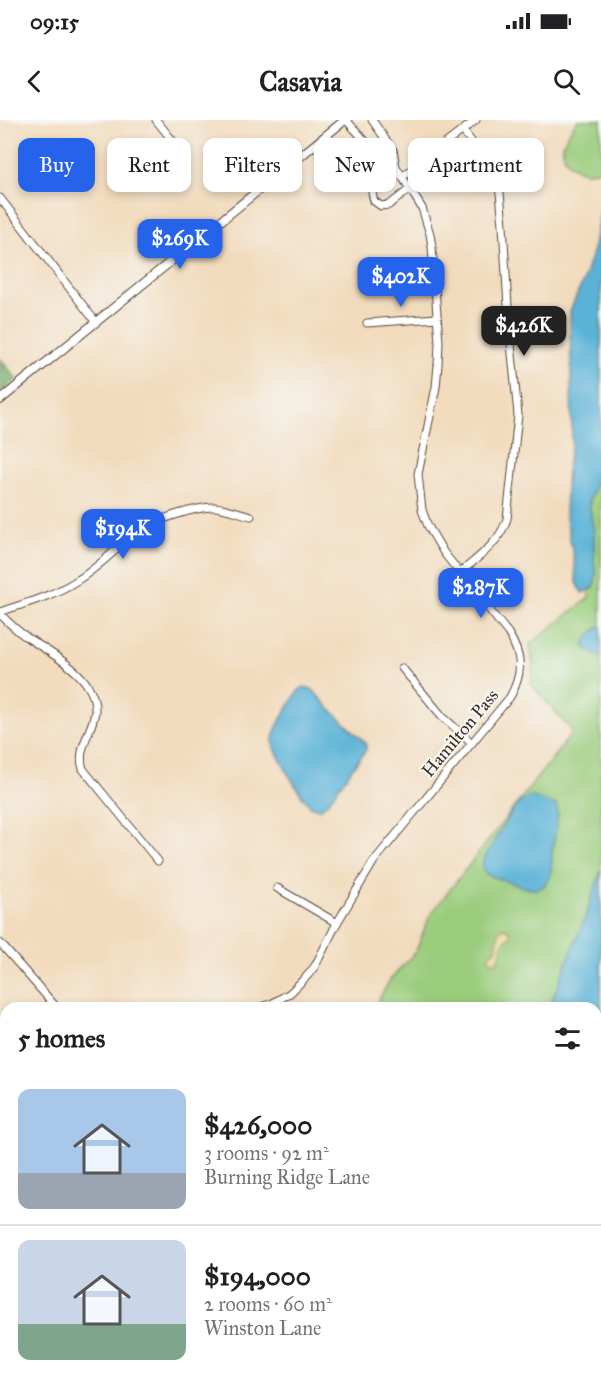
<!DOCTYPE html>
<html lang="en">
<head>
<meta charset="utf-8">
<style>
	:root { --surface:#fff; --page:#f6f6f6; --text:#202124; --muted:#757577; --line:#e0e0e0; --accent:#2563eb }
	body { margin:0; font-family:"IM FELL Great Primer",serif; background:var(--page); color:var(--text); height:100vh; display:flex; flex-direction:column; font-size:22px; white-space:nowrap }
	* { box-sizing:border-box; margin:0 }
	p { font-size:20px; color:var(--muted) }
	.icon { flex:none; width:33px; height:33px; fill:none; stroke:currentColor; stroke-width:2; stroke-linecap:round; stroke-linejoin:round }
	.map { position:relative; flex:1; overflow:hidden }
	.panel { position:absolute; left:0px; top:882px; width:602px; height:384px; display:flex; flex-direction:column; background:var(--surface); border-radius:18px 18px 0 0; box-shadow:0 3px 9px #0003 }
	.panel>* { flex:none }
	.top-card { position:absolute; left:18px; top:18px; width:566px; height:54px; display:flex; gap:12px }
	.price { position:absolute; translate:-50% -51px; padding:0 14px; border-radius:12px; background:var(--accent); color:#fff; font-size:20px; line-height:39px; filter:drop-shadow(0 2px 3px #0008) }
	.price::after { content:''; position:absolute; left:50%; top:36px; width:18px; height:14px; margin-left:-9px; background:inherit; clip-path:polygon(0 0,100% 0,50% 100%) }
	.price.selected { background:#222; color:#fff }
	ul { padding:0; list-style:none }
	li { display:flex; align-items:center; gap:18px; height:150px; padding:0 18px }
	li+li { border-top:2px solid var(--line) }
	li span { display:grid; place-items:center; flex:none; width:168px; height:120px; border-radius:12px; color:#555 }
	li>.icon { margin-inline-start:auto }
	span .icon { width:72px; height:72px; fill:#fffc; stroke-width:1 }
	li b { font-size:26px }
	h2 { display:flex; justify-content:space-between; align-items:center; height:72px; padding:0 18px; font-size:26px }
	.chip { padding:0 21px; border-radius:12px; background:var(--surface); box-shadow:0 3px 9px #0003; font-size:21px; line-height:54px }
	.chip.selected { background:var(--accent); color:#fff }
	.status { display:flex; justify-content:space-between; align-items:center; height:42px; padding:0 30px; background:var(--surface); direction:ltr }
	.status svg { height:16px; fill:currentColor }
	header { display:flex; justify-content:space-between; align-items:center; height:78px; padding:0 18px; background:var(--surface); font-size:27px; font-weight:700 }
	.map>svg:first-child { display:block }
	.green { fill:#9acc7c; stroke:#6a7b4d; stroke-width:1.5 }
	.forest { fill:#7bb06c; stroke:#5b6d45; stroke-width:1.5 }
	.sand { fill:#eeda9e; stroke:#94825e; stroke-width:1.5 }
	.water { fill:#5ab2d7; stroke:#4a6e7a; stroke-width:1.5 }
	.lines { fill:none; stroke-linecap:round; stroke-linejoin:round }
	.river { stroke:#5ab2d7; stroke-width:15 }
	.minor-casing { stroke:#564536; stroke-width:9 }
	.tertiary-casing { stroke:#564536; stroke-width:10 }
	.minor { stroke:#fff; stroke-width:7 }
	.tertiary { stroke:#fff; stroke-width:8 }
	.labels { text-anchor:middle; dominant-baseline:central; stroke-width:4.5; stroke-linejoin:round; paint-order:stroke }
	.street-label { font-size:18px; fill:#3b2a1e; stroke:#f6f6f2 }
</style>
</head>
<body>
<div class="status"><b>09:15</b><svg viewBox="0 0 49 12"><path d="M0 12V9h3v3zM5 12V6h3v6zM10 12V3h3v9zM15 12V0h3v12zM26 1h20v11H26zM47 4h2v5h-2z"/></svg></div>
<header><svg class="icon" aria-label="back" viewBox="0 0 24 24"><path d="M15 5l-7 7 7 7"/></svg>Casavia<svg class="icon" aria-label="search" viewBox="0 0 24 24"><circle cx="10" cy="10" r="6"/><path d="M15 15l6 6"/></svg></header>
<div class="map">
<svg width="601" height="1266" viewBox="0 0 601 1266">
	<rect width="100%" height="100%" fill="#f6f6f2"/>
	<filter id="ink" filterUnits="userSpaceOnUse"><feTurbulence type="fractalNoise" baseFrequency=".0167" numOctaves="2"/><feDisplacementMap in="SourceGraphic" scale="12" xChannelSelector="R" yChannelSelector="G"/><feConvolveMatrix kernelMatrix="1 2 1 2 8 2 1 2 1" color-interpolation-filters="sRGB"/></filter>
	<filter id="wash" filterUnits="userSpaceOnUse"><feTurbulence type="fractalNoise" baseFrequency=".008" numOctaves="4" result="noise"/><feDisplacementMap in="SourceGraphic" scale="24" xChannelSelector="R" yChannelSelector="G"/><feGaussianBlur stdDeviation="1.35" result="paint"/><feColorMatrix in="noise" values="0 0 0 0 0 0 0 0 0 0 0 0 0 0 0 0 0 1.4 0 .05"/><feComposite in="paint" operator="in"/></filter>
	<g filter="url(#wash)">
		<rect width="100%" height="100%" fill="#f2dbbd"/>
		<g class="green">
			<path d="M578,0H601V50C596,51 591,52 586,52C573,50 561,39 563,25C565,16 573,7 578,0Z"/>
			<polygon points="601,161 601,1266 0,1266 0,997 6,1000 6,1260 596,1260 596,888 374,888 390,860 416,831 430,795 573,612 531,564 533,546 530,524 589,478 592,180"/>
		</g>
		<g class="forest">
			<polygon points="0,238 17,259 0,272"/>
			<polygon points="601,1106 601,1182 596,1191 596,1113"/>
			<polygon points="427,1260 450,1260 452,1266 424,1266"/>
			<polygon points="485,1260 542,1260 537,1266 480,1266"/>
		</g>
		<polygon class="sand" points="504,808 509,810 511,815 502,824 500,838 496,842 492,842 489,838 489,835 496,830 499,811"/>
		<g class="water">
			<polygon points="601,83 601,320 599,341 593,372 589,381 594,413 594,441 596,454 594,468 582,473 576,460 574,439 565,393 567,345 572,324 570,191 584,159 594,126"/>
			<path d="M601,506V537L584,527C585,518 594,510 601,506Z"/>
			<path d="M304,567L312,569L329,588L366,623V630L328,682L320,689C317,688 313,688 311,686C303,681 273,630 273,621C272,610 292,582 298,571Z"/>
			<path d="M530,676L556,685L558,694L552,734L551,753L544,766L537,769H530L486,754C483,750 482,751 482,746C483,737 514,687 521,681C522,680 529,677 530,676Z"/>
			<polygon points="601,750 601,989 596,991 596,888 549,888 586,795"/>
		</g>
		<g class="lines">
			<g class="river">
				<polyline points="596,1148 601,1141"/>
				<polyline points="507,1266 511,1260"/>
			</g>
		</g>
	</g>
	<g filter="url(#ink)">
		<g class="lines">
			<defs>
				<g id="minor">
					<polyline points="156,0 181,31"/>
					<polyline points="346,0 382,39 396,47"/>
					<path d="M400,53C388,58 376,61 372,73L374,81L381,86L389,85L410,69"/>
					<polyline points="402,57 476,0"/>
					<polyline points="0,78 95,201"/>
					<polyline points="367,203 437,198"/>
					<path d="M460,453C479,436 499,424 507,399L518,295L509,203L503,105L500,73L491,49L485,39L463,11"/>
					<path d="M0,492C26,483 53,476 76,461C100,447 118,425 141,410C154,400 199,386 215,387C227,388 239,393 251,396"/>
					<path d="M0,494C8,502 16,510 25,516C49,533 97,555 95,591C93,611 76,628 83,649L158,741"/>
					<polyline points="402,548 442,596 472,623"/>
					<polyline points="277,768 337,803"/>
					<polyline points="0,823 57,888"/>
					<path d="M258,888L273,883L290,873L308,855L315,846L337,803L374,741L510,577C523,553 523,537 508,513L444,433L428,406L422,390L418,354L436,267L438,245L439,222L432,127L430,114L422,88L396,47L393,30L372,0"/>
					<polyline points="0,1107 6,1106"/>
					<polyline points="0,1160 6,1154"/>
				</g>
				<polyline id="tertiary" points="0,280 345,0"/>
			</defs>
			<use href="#minor" class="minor-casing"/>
			<use href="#tertiary" class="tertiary-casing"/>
			<use href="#minor" class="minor"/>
			<use href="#tertiary" class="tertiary"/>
		</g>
	</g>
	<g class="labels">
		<g class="street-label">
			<text transform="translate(460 613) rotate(-50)">Hamilton Pass</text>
		</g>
	</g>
</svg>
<b class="price" style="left:180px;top:150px">$269K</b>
<b class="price" style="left:401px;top:188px">$402K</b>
<b class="price selected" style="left:524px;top:237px">$426K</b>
<b class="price" style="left:123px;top:440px">$194K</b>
<b class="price" style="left:481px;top:499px">$287K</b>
<div class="top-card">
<a class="chip selected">Buy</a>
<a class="chip">Rent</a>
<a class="chip">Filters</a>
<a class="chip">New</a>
<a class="chip">Apartment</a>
</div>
<section class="panel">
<h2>5 homes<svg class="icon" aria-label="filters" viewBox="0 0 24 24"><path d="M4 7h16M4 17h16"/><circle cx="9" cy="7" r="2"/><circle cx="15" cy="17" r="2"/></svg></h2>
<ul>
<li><span style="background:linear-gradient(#a9c7e8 70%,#9aa5b1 0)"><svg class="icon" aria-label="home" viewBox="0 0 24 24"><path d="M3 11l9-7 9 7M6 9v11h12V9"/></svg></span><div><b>$426,000</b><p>3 rooms · 92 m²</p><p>Burning Ridge Lane</p></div></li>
<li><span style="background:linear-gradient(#c9d6e8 70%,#7fa58c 0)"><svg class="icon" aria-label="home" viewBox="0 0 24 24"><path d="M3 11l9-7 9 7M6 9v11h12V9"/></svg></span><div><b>$194,000</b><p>2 rooms · 60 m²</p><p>Winston Lane</p></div></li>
</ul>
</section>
</div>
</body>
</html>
